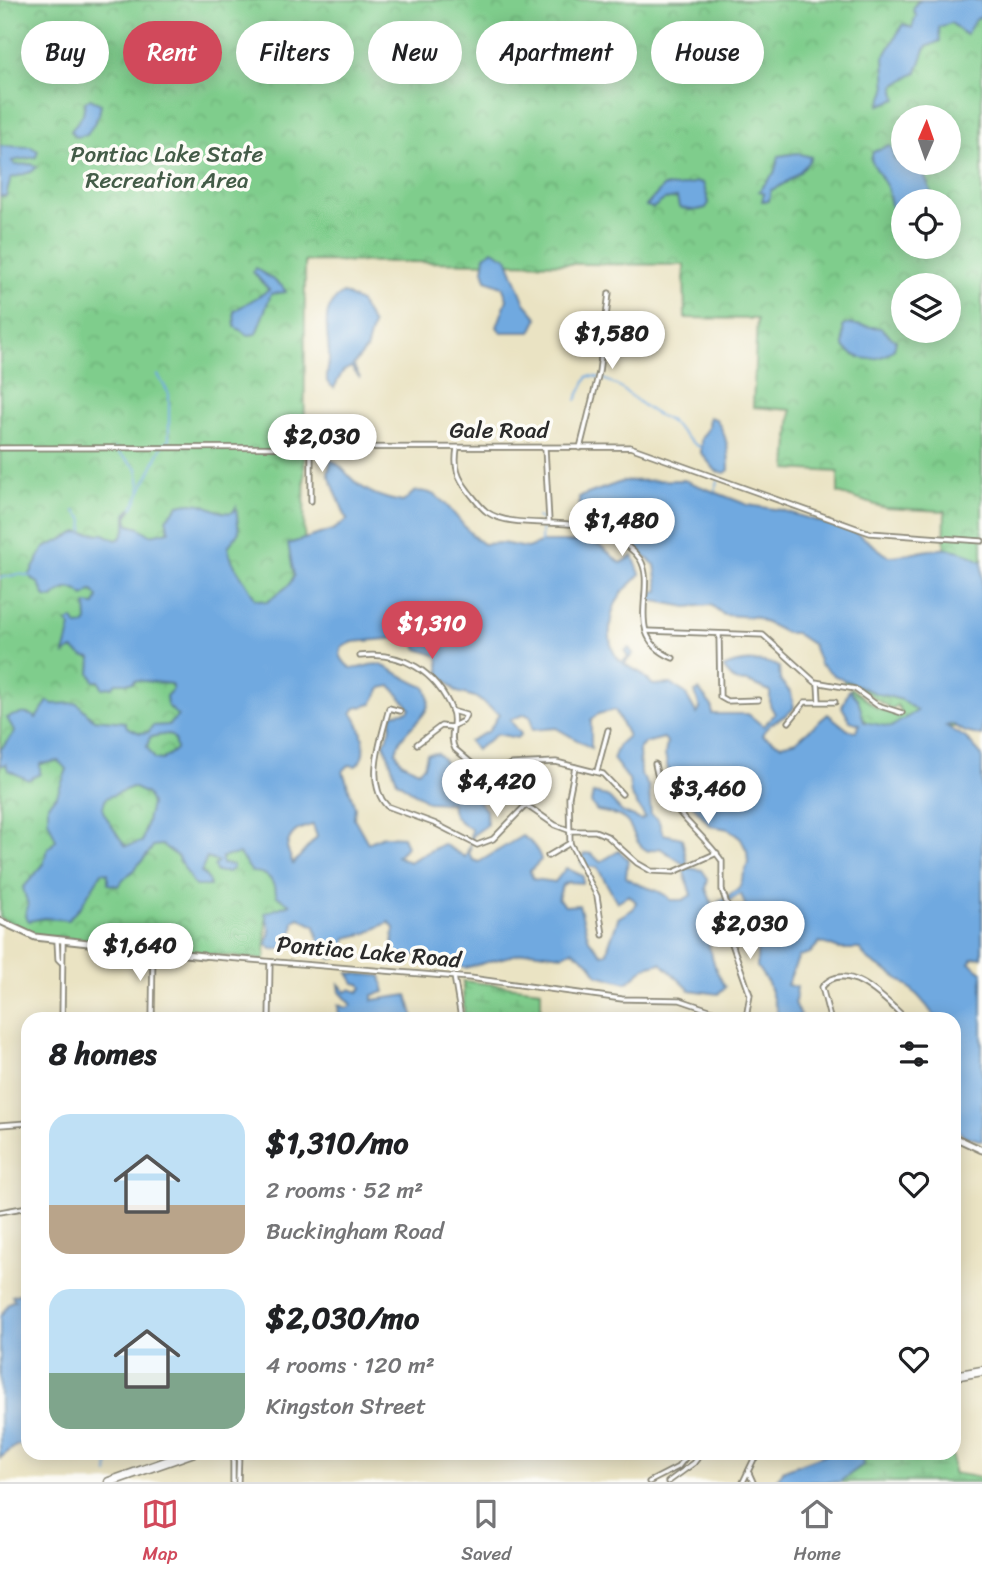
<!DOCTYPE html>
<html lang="en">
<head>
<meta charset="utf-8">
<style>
	:root { --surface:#fff; --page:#f6f6f6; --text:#202124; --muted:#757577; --line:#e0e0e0; --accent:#d1495b }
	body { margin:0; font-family:Sriracha,sans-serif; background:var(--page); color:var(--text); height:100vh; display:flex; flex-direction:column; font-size:26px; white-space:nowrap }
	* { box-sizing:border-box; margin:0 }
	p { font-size:23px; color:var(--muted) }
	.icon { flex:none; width:38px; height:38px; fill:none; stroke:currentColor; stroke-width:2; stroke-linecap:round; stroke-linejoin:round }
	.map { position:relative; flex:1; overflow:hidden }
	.panel { position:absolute; left:21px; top:1012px; width:940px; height:448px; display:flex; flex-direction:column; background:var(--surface); border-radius:21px; box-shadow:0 4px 18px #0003 }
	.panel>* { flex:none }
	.banner { position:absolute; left:21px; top:21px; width:942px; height:63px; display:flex; gap:14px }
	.needle { width:46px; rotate:2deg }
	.fabs { position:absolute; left:891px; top:105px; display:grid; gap:14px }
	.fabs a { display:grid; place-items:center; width:70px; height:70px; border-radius:50%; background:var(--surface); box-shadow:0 4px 18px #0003; font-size:35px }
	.price { position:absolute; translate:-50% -60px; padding:0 16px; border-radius:24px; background:#fff; color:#222; font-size:23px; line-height:46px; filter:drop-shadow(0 2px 4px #0008) }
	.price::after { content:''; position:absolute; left:50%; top:42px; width:21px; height:16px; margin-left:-10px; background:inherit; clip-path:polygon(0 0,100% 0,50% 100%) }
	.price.selected { background:var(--accent); color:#fff }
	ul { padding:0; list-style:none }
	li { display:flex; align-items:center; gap:21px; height:175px; padding:0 28px }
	li span { display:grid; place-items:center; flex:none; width:196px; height:140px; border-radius:21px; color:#555 }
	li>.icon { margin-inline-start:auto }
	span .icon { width:84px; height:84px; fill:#fffc; stroke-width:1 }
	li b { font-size:30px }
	h2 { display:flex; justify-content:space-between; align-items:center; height:84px; padding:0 28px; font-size:30px }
	.tag { padding:0 24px; border-radius:32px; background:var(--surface); box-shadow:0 4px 18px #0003; font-size:24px; line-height:63px }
	.tag.selected { background:var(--accent); color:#fff }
	.menu { display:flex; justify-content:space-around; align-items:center; height:98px; border-top:2px solid var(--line); background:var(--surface); font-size:19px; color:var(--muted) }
	.menu a { display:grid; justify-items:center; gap:4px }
	.menu .selected { color:var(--accent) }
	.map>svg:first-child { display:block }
	.wetland { fill:url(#wetland-marsh); stroke:#557c5c; stroke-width:2 }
	.park { fill:url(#park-crowns); stroke:#557c5c; stroke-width:2; fill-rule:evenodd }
	.water { fill:#6fa9e0; stroke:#4d6a86; stroke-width:2; fill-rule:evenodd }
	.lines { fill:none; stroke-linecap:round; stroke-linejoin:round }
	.stream { stroke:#6fa9e0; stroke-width:2 }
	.minor-casing { stroke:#8a8777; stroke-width:7 }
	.tertiary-casing { stroke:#8a8777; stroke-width:9 }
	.trunk-casing { stroke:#8a8777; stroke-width:11 }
	.minor { stroke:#fff; stroke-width:3.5 }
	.tertiary { stroke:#fff; stroke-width:5 }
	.trunk { stroke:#fff; stroke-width:8 }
	.labels { text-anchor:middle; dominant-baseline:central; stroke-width:7; stroke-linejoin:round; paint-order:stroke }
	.park-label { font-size:23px; fill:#445c48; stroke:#fdfcf7 }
	.street-label { font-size:23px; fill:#2b2b2b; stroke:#fdfcf7 }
</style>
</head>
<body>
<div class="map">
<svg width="982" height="1482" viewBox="0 0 982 1482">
	<defs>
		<pattern id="wetland-marsh" width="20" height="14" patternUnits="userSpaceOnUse" patternTransform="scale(1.75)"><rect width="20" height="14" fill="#7fcd8c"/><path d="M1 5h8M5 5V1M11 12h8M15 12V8" fill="none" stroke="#6eb079"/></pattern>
		<pattern id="park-crowns" width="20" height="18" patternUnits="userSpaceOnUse" patternTransform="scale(1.75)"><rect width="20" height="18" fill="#7fcd8c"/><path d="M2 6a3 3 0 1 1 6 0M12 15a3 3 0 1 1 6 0" fill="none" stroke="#6eb079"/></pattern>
	</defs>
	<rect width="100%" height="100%" fill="#fdfcf7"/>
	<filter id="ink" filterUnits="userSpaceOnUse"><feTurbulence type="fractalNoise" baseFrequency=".0143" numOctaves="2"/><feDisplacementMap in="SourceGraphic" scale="14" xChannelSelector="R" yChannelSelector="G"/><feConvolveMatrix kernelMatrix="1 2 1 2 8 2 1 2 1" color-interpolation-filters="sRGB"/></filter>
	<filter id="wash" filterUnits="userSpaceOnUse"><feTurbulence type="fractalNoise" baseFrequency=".00686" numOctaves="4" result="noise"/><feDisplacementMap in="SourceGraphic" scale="28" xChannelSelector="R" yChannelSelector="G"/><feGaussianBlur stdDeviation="1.57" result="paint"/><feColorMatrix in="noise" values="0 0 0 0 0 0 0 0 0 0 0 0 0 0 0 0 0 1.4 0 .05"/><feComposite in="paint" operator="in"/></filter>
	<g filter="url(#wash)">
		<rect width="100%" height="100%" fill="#eae3c3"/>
		<g class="wetland">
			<polygon points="463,981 541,990 541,1011 555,1018 464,1018"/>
			<polygon points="849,1452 947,1453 953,1456 953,1473 982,1478 982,1482 821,1482"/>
		</g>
		<path class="park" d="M0,0H982V727H870L863,718L859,704L847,703L851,688L877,708L898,716L901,711L897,705L892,709L854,685L843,684L878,630L869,555L944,560L945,511L885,508L838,493V472L787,469L791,410L753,407L757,319L685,318L684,265L305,261L304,630L272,782L291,868V914L266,915L265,960L35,935L0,918ZM903,117H948V163H903ZM903,201H948V247H903ZM903,285H948V331H903Z"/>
		<g class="water">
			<polygon points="922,0 982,0 982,16 975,20 966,35 951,23 939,27 940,41 926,47 917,72 894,86 897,99 880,105 886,90 884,57 903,24 912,28 916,15 913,10 917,2"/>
			<polygon points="90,99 101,104 99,115 87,135 75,137 71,131 83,114 85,102"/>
			<polygon points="889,145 893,149 894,159 902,165 919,163 931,191 931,201 903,201 903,221 892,212 888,189 871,160 873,152"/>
			<polygon points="0,146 31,147 38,151 36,157 12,161 15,165 31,164 37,167 31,172 11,178 6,196 0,196"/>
			<path d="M797,153L811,157C805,171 784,185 771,190L769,201H762L764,194L759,191L774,173L779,156Z"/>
			<path d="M697,182L703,183L709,203L706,208C696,211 690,211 679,207L677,198L664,200L653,208L646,206L664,186L678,187Z"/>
			<polygon points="493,250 507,258 525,303 538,318 531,332 501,332 497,327 507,299 502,286 486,280 483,270 485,256"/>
			<polygon points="256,268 282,286 286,292 271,294 256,334 248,335 235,327 234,311 269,290 253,272"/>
			<path d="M343,293L360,302L373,325L366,350L353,365L360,378L351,367L343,371L334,388L327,382C326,372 330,364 329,354C328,330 319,308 343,293Z"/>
			<path d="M847,324L881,328L896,341L894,349C879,363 858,362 844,347L843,326Z"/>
			<path d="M709,417L716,419C727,435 729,451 729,470L725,473L716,471L701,453V439L708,428Z"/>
			<path d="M331,460C340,464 345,472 352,479C366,493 384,499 403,502L414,492C445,485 459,530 483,544L502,543L527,548L543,542H589L600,546L621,563L633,556L640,574C636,581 627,586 621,594C609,611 603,648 622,662L628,657L625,651L629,648L633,654L624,664L641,673L653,685L671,684L685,693L697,714L700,709L695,692L699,690L712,706V714H748L763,726L775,714L770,705V691L748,682L735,681L723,668C738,660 766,659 779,667L780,680L791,693L794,708C785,719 768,721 762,735L781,745L796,741L828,714L848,730L856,731L860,724L850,721L842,707L849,690L858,699L864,722L891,727L917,711L902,700L875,693L835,676L820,664L813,645L795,633H786L755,617L724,615L711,605L687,607L649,600L648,593L659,591L655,565L635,548L629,537L593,521L579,519V497L624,481L684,480L748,505L781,510L857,533L888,556C926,555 945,537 982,562V736L965,732L952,724L946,726L966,738L982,756V957L973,958L970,963L982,972V1141L965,1136L954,1127V1018L934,1016C925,1002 912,989 899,979C886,969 866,963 860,949H839L820,942L810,953L799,956L787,985L797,987L795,1003L801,1016L785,1018L778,1014L768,983L757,967V949L742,924L745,905L741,894L712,911L709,946L716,970L725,987L718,994L690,990L661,963L646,967L627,983L597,975L591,964L572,950L562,955L529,951L465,968L416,955H395L392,952L394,928L389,922L367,933L346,938L343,955L332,959L322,954L315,926L299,918L294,921L292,939L288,947L272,950L267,944L270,930L265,913L290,904L277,896C273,880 269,872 252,872L239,854L222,857V864L233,865V868L228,872H216L214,866L218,862L207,858L201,872L208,879L210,886H195L177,856L162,845L153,846C145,861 128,874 118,886L108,884V873L102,872L81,906L68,920L44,918L29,921L25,915L28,905L23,888L43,865L48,849L56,840L48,820V804L57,795L67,769L58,761L40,764V774L28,780L8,770L6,764L0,766V750L15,732L7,718C15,714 28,711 36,718L48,701L53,704L77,703L93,719L125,722L127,727L140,733L149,732L152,726L168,725L178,716L167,705L166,696L173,689L171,684L135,680L133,683H116L112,687L102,688L99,681H94L90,673L91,658L82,656L73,649L64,654L71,627L67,622L73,619L77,626L84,625L87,621L86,604L95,605L98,597L92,590L84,596C73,585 64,587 53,598L45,597L39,584L29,576L44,548L78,532L104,534L116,540L121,538L126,528V514L132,508L127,517L129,525L140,528L150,535L169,531L166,519L179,505C207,497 213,516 233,512L236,507L239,532L228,547C231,567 246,579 255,599L267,602L289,585L294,576L288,544L333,530L347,520L328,473ZM399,638L413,640L418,649L438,656L440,674L457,692L475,697L499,714L489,731L469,741L476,750L497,734L517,738L521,734L510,720L525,714L531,717L532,730L556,728L591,748V720L598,714L615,710L628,736L619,744L613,759L629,780L631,795L645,817L641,820L622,812L607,796L593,793L591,803L597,811C606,813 617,813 625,820C635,828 633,844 648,851L660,848L686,866L684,872L691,895L683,900H671C659,887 640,889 626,877L628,859L619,851L600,862L592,854L585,853L581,862L584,867H597L617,902L629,895L636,902L633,909L618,918C615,931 609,940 607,953L602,954L589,940L579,905L565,906L558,899L562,885L568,882L583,883V876L566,868L555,882L533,879L530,871L541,860C539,850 529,839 522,836L479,862L473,860L469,853L473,835L487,825L486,810L475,797L461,798C448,783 453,766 437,753L427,754L424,766L418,771L401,762L396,752C401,724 441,717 425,687C410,682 396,671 381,665C366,659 353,682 340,655L342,647L353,642ZM391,686L410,708L408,711L392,714L390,731L384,743L397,781L428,802L452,803C450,816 461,823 471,829L470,846L465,857L443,844L409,862L397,856L407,846L403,837L383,836L368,843L354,818L355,807L343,771L349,765L356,766C370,754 362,725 352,713L356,708L372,704L381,688ZM168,734L174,738L176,749L162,760L155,759L147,747L150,737ZM664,738L667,742L665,755L670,779L711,826L728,829L741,839L747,851L748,863L739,888L713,906L706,889L708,879L702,870L688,868L682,838L663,834L658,819L651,814L649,787L640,773L639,749L645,743ZM132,787L147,794L151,804L142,842L126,846C123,844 104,814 103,811C102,808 105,801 106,798ZM313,825L317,837L293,864L287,848C289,832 299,828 313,825Z"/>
			<polygon points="348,973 381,976 385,992 373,995 373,1000 407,995 414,1018 339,1018 338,1005 347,1008 352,1005 340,992 339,984 346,992 351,989 358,992 362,988 360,984 354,983"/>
			<polygon points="28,1291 28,1446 17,1445 0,1458 0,1317 9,1303 15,1300 12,1296"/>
			<polygon points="829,1453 861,1453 863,1465 839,1482 775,1482 784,1470"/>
		</g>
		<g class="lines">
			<g class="stream">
				<path d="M576,400L588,376C618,377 635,404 658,415C663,418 668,419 672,423C683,432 686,441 700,447"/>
				<polyline points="114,449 137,468 141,491"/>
				<polyline points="715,490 718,481"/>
				<polyline points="133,508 163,444 169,440 169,394 158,375"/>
				<polyline points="75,511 84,520 83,531"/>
				<polyline points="537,517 542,519 541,543"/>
				<polyline points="0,578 19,574 29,576"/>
				<polyline points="555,1016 562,1013 567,1018"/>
				<polyline points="93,1452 109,1462 108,1474"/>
			</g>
		</g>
	</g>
	<g filter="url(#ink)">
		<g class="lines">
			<defs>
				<g id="minor">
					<polyline points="0,448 630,447 870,533 982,541"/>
					<polyline points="311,448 311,501"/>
					<path d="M457,448C454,467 457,477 469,492C475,499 480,507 487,512C514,531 572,515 607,533C618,539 633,549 640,559C658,588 621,636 673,658"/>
					<polyline points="545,448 549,521"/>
					<polyline points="580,448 599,372 609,293"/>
					<polyline points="646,631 763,635 815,682 855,689 877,705 902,713"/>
					<polyline points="719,634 720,697 727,701 758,700"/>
					<path d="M360,656C402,651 436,671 452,711C457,723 448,736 455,749L497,785L555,825L571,831H595L607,836L637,863L651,871L674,872L717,853"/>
					<polyline points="818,684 819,701"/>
					<path d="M400,711L389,708C382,737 364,782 387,806L436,824L477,845L493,839L526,805"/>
					<polyline points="789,722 805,702 835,702"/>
					<polyline points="451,727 463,721 466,715 452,711"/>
					<polyline points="417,744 441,726 451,727"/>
					<path d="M655,764C661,806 700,829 722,861V890L730,913V938L750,995L746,1018"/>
					<polyline points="575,767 569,797 570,843 597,896 603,935"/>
					<polyline points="597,771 608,730"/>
					<polyline points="487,778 496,769 512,764 556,762 603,774 622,794"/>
					<polyline points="548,856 570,843"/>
					<polyline points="57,940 58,959 61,962"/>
					<polyline points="203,956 470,978 622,999 680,1000 730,1017"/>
					<polyline points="454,976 461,1018"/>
					<polyline points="62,1018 63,941"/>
					<polyline points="152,1018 153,950"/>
					<polyline points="269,1018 270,962"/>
					<path d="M830,1018L822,987C846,957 887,1001 905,1018"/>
					<polyline points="0,1125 28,1123"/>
					<polyline points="0,1212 28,1207"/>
					<polyline points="749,1473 753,1482"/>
					<polyline points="233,1482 233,1452"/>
					<polyline points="238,1482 239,1452"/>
					<polyline points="649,1482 678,1467 690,1452"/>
					<polyline points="668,1482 694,1463 702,1452"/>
					<polyline points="743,1482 754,1459 764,1452"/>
				</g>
				<g id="tertiary">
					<polyline points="0,921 35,937 203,956"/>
					<polyline points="730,1017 735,1018"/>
					<polyline points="954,1137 982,1150"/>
				</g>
				<g id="trunk">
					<polyline points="954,1376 982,1371"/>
					<polyline points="109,1482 194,1452"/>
				</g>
			</defs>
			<use href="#minor" class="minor-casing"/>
			<use href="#tertiary" class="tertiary-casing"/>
			<use href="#trunk" class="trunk-casing"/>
			<use href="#minor" class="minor"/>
			<use href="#tertiary" class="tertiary"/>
			<use href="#trunk" class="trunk"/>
		</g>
	</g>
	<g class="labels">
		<g class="park-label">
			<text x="167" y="154">Pontiac Lake State<tspan x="167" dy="26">Recreation Area</tspan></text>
		</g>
		<g class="street-label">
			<text x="499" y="430">Gale Road</text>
			<text transform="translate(369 952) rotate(5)">Pontiac Lake Road</text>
		</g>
	</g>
</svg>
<div class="fabs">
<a><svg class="needle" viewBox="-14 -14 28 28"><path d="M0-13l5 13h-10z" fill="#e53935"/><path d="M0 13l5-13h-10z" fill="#757577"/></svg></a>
<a><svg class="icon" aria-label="locate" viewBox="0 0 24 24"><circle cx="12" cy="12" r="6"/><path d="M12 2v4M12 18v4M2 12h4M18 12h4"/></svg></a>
<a><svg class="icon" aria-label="layers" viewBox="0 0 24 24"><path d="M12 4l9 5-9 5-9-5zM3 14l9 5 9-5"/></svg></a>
</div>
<b class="price" style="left:612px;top:371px">$1,580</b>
<b class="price" style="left:322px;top:474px">$2,030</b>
<b class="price" style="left:622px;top:558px">$1,480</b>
<b class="price selected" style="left:432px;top:661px">$1,310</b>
<b class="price" style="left:497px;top:819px">$4,420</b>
<b class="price" style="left:708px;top:826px">$3,460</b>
<b class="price" style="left:750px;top:961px">$2,030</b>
<b class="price" style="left:140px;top:983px">$1,640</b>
<div class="banner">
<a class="tag">Buy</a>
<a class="tag selected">Rent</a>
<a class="tag">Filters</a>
<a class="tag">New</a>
<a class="tag">Apartment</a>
<a class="tag">House</a>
</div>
<section class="panel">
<h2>8 homes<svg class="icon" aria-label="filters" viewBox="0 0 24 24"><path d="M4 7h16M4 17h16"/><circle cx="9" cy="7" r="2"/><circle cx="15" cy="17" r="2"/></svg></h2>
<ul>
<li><span style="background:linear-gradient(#bfe0f5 65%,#b9a48a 0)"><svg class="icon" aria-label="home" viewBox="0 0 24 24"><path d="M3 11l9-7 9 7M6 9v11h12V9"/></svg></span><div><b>$1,310/mo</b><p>2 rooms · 52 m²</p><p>Buckingham Road</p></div><svg class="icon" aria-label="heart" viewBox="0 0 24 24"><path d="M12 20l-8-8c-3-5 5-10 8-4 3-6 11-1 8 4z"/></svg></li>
<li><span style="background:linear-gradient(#bfe0f5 60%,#7fa58c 0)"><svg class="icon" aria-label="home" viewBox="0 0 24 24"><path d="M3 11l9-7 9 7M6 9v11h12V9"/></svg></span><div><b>$2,030/mo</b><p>4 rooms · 120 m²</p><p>Kingston Street</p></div><svg class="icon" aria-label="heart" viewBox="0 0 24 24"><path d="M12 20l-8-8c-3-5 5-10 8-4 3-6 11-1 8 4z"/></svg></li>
</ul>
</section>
</div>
<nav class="menu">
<a class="selected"><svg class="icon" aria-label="map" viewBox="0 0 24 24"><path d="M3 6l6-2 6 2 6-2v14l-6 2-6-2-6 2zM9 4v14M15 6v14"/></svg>Map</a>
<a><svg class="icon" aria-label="saved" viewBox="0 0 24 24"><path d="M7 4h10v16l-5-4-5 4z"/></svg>Saved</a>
<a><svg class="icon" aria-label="home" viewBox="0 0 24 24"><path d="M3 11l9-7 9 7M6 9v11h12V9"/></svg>Home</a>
</nav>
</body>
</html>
